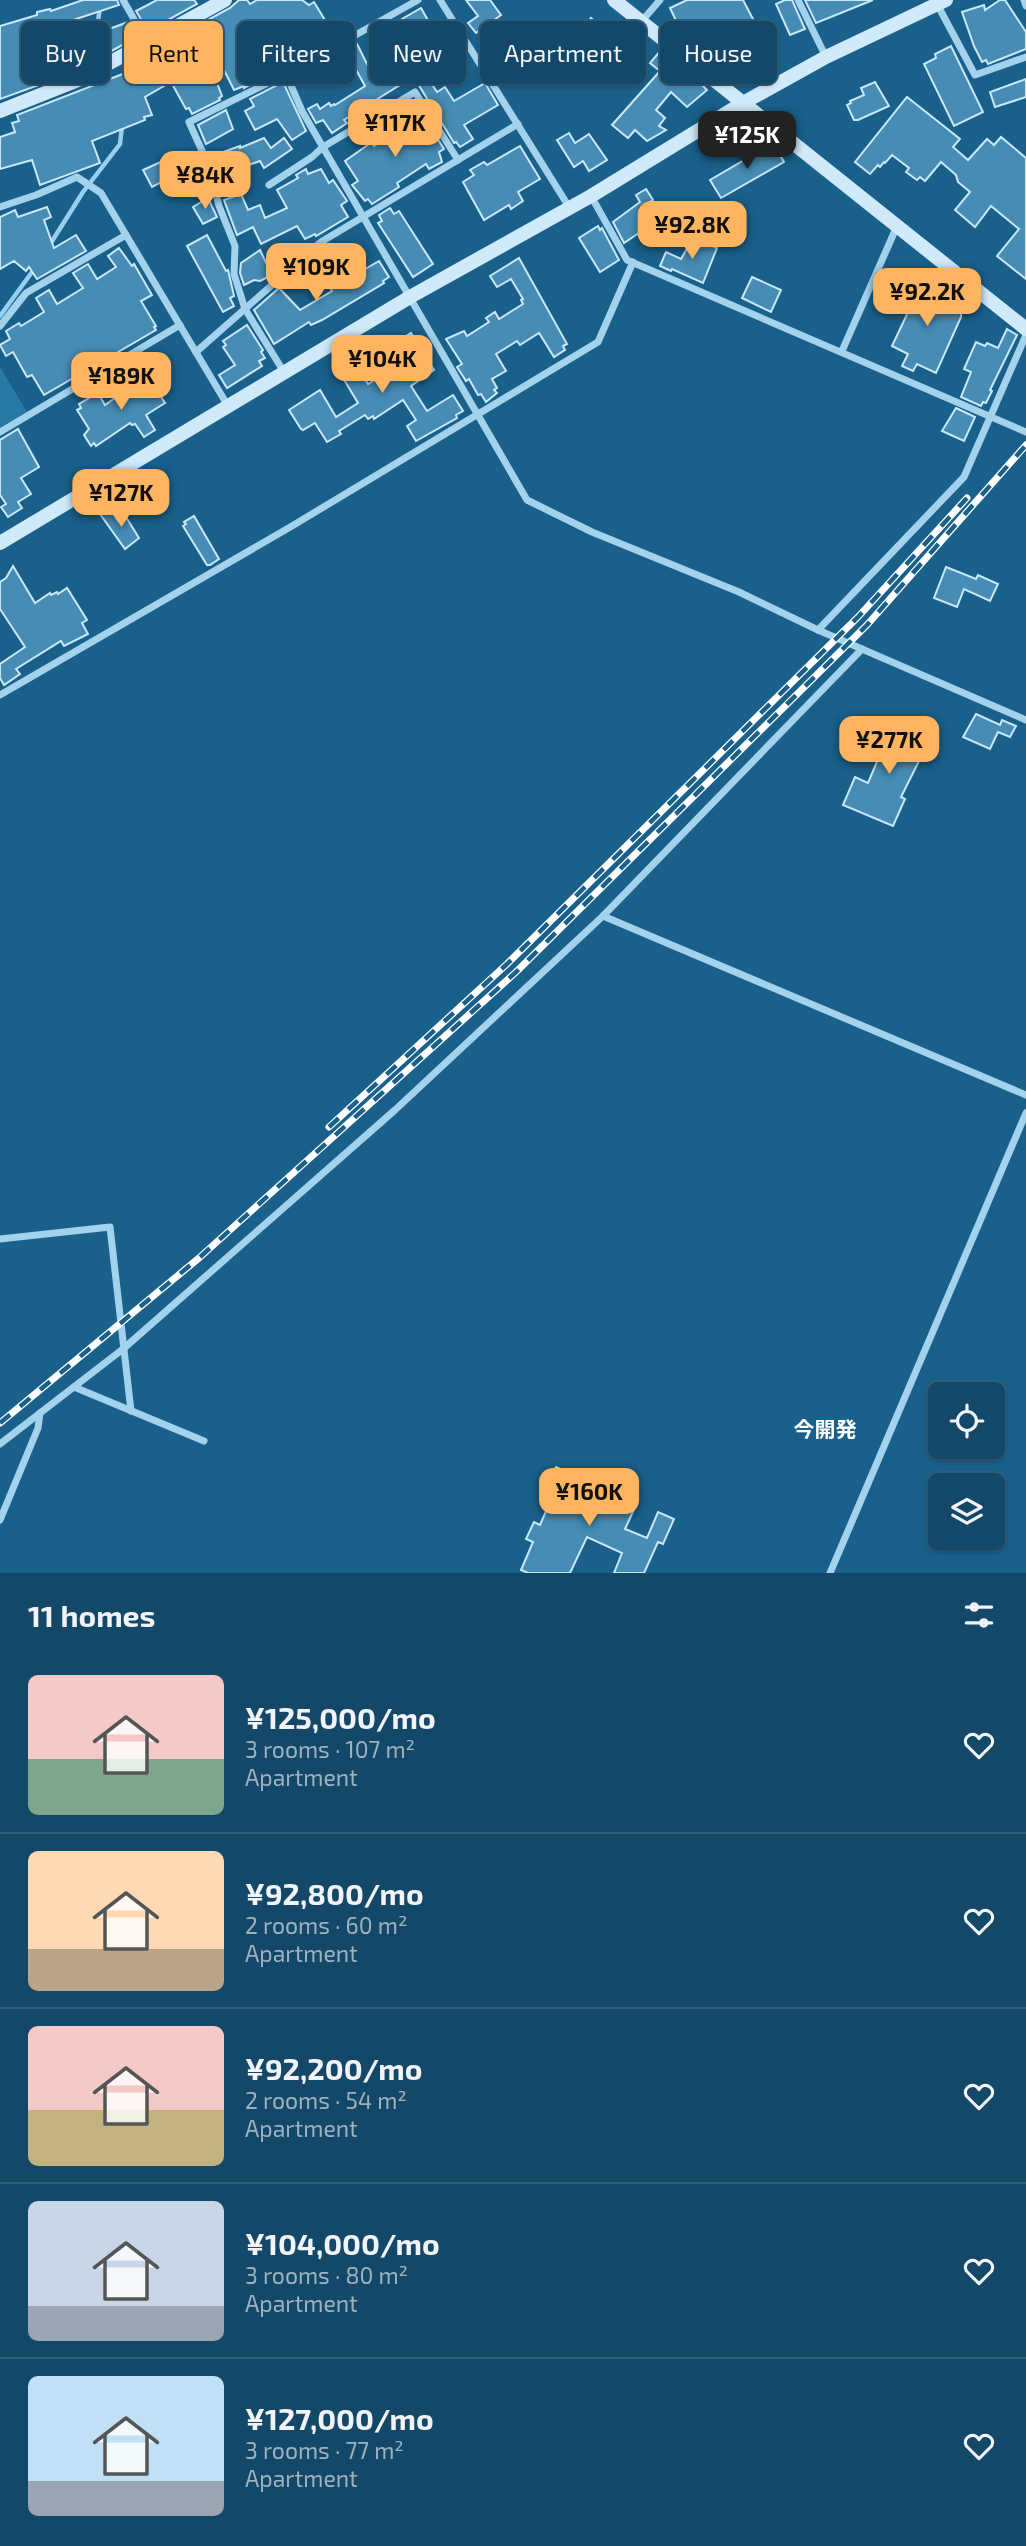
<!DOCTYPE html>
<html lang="en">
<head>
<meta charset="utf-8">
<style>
	:root { --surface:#134868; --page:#205271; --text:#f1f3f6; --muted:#9db2c0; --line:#32607c; --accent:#ffb460 }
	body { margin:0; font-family:"Exo 2","Noto Sans JP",sans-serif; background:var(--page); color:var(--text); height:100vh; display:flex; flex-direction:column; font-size:26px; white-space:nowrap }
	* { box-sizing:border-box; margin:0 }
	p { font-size:23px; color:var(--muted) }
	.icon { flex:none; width:38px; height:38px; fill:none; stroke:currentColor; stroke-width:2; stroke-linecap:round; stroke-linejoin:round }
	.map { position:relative; height:1573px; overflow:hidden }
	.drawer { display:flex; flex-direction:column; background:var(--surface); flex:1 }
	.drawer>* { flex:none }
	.banner { position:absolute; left:21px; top:21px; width:985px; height:63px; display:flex; gap:14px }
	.buttons { position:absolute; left:928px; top:1382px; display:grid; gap:14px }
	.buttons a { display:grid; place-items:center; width:77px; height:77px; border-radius:10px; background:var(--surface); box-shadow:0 2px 5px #0004,0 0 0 2px var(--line); font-size:35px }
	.price { position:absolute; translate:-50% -60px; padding:0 16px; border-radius:14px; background:var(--accent); color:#111; font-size:23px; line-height:46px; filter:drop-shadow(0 2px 4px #0008) }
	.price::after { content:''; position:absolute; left:50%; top:42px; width:21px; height:16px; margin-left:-10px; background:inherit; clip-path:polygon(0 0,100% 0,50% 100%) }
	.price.selected { background:#222; color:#fff }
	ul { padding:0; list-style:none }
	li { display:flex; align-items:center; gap:21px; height:175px; padding:0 28px }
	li+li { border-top:2px solid var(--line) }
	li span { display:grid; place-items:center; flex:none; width:196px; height:140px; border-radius:10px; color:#555 }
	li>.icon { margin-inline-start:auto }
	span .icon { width:84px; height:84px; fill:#fffc; stroke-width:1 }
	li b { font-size:30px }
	h2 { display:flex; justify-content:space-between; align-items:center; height:84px; padding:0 28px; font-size:30px }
	.tag { padding:0 24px; border-radius:10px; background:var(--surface); box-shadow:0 2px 5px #0004,0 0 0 2px var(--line); font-size:24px; line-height:63px }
	.tag.selected { background:var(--accent); color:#111 }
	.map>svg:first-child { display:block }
	.green { fill:#2979a7 }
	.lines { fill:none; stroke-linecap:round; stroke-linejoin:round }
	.stream { stroke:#96d0f0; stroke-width:4.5 }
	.building { fill:#468cb5; stroke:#c9e8fa; stroke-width:2 }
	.street { stroke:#a3d2ed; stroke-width:7 }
	.secondary { stroke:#d0eafa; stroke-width:14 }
	.rail-casing { stroke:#fff; stroke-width:7 }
	.rail { stroke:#19608b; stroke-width:4.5; stroke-dasharray:13; stroke-linecap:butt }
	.labels { text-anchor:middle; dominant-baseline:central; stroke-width:7; stroke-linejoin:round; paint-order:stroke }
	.neighbourhood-label { font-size:21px; font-weight:bold; fill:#fff; stroke:#19608b }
</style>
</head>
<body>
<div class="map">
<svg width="1026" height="1573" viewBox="0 0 1026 1573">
	<rect width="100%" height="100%" fill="#19608b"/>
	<polygon class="green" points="0,367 27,412 0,427"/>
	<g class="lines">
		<g class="stream">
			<path d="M102,0C93,32 100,54 110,84"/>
			<polyline points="49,246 83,192 120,144 122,126"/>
			<polyline points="0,316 35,268"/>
		</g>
	</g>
	<g class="building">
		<polygon points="83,0 117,0 119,5 55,26 53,27 60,47 69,44 75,61 66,64 68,70 57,74 55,68 35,75 39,85 0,99 0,26 37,15 37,12 50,9 51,11"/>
		<polygon points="157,0 194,0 197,4 148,31 136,11"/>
		<polygon points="239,0 247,0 250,4 257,0 302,0 309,5 314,2 334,35 306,51 301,43 282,55 289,64 244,88 244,86 234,90 223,68 213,72 222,96 219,98 220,100 192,114 189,108 186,109 171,82 145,97 152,115 144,117 145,120 92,141 100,163 40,185 32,160 0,169 0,137 15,132 12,123 19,121 17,115 133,70 129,63 230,8"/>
		<polygon points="466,0 490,0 501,15 476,33 468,23 478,16"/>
		<polygon points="687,0 743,0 765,42 745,52 734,30 706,44 694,20 679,27 670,8"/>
		<polygon points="785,0 792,0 805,29 790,35 776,4"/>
		<polygon points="805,0 873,0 816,23"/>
		<polygon points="1000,0 1005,0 1026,32 1026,49 988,64 986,60 982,62 974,46 962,12 984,5 985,10"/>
		<polygon points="421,8 434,31 410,45 395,23"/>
		<polygon points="591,18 614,36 630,28 591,76 563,53"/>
		<polygon points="128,22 137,37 106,54 101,32"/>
		<polygon points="357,44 374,78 393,68 395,72 415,59 437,92 445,87 454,101 485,83 498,105 464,125 473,139 460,147 456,142 454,143 415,79 409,83 408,80 344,120 347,123 332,133 323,120 316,123 308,109 317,104 320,109 329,103 331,106 334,104 335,105 365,86 345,50"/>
		<polygon points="951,46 983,112 954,126 924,64 936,58 935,54"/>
		<polygon points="661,50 671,59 665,66 683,82 691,74 707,90 687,107 671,92 656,110 665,118 659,126 666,130 647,141 635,130 628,138 612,125 660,71 650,63"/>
		<polygon points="1026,79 1026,97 995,107 990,92"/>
		<polygon points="283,82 306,131 292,140 277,119 255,130 245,111 254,106 250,99"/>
		<polygon points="875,82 889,106 858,120 854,120 847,105 851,103 850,101 864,95 861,88"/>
		<polygon points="907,97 960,139 953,147 968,160 987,139 994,145 1001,137 1026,158 1026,279 997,256 1019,229 991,206 975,227 955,210 970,192 958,182 956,175 941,162 925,181 920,177 917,180 906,172 909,168 892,155 885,163 884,162 880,167 878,165 870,174 855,162"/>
		<polygon points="226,110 233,129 206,144 198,125"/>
		<polygon points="422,114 444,149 439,152 442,162 429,169 426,164 397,183 399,187 372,204 368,199 365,201 352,185 358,181 345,161 372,142 374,146 400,129 399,127"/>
		<polygon points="569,133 575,143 589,134 607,160 589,171 583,161 574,167 557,140"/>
		<polygon points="264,138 271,148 284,138 292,149 264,168 260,161 226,173 224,169 217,171 212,156 240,146 240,148"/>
		<polygon points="773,143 784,162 721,198 710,180"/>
		<polygon points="520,146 540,179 518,192 523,201 511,209 509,205 484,220 463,182 474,175 470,170 484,162 487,165"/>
		<polygon points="176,155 181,166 200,160 203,167 182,178 179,173 152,187 143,170"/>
		<polygon points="306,169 308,174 321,169 329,183 333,180 347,201 341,205 348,217 316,236 315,234 305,239 297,226 261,244 253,227 237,235 224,200 241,194 248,210 260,205 265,218 287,208 277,190 298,178 296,175"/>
		<polygon points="646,189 653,200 648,203 658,220 624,243 613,222 640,202 636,195"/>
		<polygon points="208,198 217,217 203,224 193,207"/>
		<polygon points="47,207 51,217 44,220 54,248 76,235 86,251 37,279 29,267 26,271 14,261 0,269 0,217 15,210 18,217"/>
		<polygon points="390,208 394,214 399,211 433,264 413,277 378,223 382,221 379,215"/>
		<polygon points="598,226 600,230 602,228 619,260 600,272 579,238"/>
		<polygon points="207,235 226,271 228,270 234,296 230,298 234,306 223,312 187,246"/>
		<polygon points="693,238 717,248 703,283 672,269 671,271 660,266 666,252 681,259"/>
		<polygon points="119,248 132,266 134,264 152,295 141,301 156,326 154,327 156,330 44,395 32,375 27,377 13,352 6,356 0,345 10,339 6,331 19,323 21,326 44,312 36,298 49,290 57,304 83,288 73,273 88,264 97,279 116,267 108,256"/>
		<polygon points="260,250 272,275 260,281 254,280 244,285 240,273 241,263"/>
		<polygon points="519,258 567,344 563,346 565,350 554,357 539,333 520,345 517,341 496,354 506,371 492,379 497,388 494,390 497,393 486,402 481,394 478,395 469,379 466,381 457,367 462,364 446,339 464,331 467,336 489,322 486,318 495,312 499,319 523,304 521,300 523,299 511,279 497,287 490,276"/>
		<polygon points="379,261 389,277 383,281 384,283 322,320 311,325 309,322 274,344 254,310 279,288 300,310 332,291 328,284 343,275 346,280"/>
		<polygon points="926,274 943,281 935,297 946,302 944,305 961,313 961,317 936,373 917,364 913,371 902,366 908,354 892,346"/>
		<polygon points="752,277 781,290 771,312 742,298"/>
		<polygon points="247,325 263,350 261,352 265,358 259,361 262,366 227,388 219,375 235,365 223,347 226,345 223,341"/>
		<polygon points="1007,329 1017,335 990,390 992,391 986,403 983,402 981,406 961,397 971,372 964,369 976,342 985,346 987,343 998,348"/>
		<polygon points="411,333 434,370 411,386 427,411 453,395 463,411 456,415 457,418 416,441 407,426 416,420 403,400 374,419 373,416 368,419 365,415 339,431 341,434 327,442 315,423 303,430 301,429 289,410 320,390 336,417 358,403 340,373 356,364 368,384 389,371 373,344 384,338 389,347"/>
		<polygon points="147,375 165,403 146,415 155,430 144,437 135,424 132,425 130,423 96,446 94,443 91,446 84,435 89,429 77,410 81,408 79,404 98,393 105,405"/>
		<polygon points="956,408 975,417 964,441 942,431"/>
		<polygon points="18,429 39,467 21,478 31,494 18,502 22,508 8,517 1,507 6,504 0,495 0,440"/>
		<polygon points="109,508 118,521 126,517 139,538 125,549 100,514"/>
		<polygon points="194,516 219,559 210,565 207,565 183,526 186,524 184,522"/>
		<polygon points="13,566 35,603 50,593 51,595 57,592 58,594 67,588 87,620 82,623 88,634 64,646 61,641 16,669 20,674 4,685 0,678 0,664 25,647 0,609 0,582 6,578"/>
		<polygon points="946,567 976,579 978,575 998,584 990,601 964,589 957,607 934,598"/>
		<polygon points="976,714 1000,725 1002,720 1016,726 1010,737 998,732 990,749 963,737"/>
		<polygon points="899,721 932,735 901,797 905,799 893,826 843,805 855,777 868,783 879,757 877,756 882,743 888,746"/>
		<polygon points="556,1467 637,1503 625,1529 647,1538 658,1512 674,1519 663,1544 658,1542 644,1573 614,1573 622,1553 587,1537 570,1573 528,1573 521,1570 533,1542 526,1539 534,1522 540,1525 554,1493 546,1490"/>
	</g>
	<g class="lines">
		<g class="street">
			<polyline points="123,0 147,42"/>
			<polyline points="440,0 569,207"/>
			<polyline points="798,0 826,57"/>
			<polyline points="1024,0 1026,6"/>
			<polyline points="937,4 975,75 1026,57"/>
			<polyline points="641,22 660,0"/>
			<polyline points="286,74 302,111 527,500 592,532 739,592 818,630 1026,720"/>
			<polyline points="269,185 312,157 323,147 415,92 458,160"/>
			<polyline points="591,196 627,260 1026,432"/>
			<polyline points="0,207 36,195 77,177 101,193 228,406"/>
			<polyline points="0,326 26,293 126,235"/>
			<polyline points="842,351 897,226"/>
			<polyline points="196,352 321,242 518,124"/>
			<polyline points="284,372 245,309 234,274 235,246 219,206 208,164 189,122 286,74 418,0"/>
			<polyline points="0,432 180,325"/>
			<polyline points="818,630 964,477 1026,335"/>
			<polyline points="0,695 292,526 598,342 633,262"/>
			<polyline points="603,916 1026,1095"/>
			<polyline points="0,1239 110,1227 131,1411"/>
			<polyline points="74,1387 204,1441"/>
			<polyline points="0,1444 123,1349 395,1110 603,916 862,649"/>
			<polyline points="0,1520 38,1428 40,1413"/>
			<polyline points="830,1573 1026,1113"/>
		</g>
		<g class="secondary">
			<polyline points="614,0 1026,329"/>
			<polyline points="0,111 78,80 225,0"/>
			<polyline points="0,543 410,297 591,196 743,103 826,57 946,0"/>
		</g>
		<defs>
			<g id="rail">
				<polyline points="329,1127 507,964 858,617 967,498"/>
				<polyline points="0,1423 199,1258 515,973 867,625 1026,445"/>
			</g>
		</defs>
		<use href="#rail" class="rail-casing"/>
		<use href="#rail" class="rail"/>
	</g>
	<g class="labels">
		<g class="neighbourhood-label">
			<text x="825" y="1428">今開発</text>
		</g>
	</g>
</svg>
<div class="buttons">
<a><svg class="icon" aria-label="locate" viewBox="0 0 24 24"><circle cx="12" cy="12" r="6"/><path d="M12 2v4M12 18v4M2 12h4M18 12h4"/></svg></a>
<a><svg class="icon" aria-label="layers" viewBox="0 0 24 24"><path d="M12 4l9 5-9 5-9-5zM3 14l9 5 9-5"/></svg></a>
</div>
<b class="price" style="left:395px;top:159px">¥117K</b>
<b class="price selected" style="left:747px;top:171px">¥125K</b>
<b class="price" style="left:205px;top:211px">¥84K</b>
<b class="price" style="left:692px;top:261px">¥92.8K</b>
<b class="price" style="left:316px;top:303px">¥109K</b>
<b class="price" style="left:927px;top:328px">¥92.2K</b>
<b class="price" style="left:382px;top:395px">¥104K</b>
<b class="price" style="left:121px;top:412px">¥189K</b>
<b class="price" style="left:121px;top:529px">¥127K</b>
<b class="price" style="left:889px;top:776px">¥277K</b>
<b class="price" style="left:589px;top:1528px">¥160K</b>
<div class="banner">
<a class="tag">Buy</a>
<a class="tag selected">Rent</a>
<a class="tag">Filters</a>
<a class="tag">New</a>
<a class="tag">Apartment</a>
<a class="tag">House</a>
</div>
</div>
<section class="drawer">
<h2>11 homes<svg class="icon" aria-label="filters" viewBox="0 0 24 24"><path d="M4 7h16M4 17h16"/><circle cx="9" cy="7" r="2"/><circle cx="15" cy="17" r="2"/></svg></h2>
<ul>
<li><span style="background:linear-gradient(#f6c9c9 60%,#7fa58c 0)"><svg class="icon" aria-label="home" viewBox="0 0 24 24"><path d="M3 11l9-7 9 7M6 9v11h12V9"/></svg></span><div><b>¥125,000/mo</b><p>3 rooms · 107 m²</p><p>Apartment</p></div><svg class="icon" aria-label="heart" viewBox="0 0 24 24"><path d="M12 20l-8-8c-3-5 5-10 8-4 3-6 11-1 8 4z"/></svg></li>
<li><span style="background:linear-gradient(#ffd9b3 70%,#b9a48a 0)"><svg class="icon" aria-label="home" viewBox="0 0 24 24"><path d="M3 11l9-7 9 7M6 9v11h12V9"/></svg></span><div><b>¥92,800/mo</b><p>2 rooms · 60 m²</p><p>Apartment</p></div><svg class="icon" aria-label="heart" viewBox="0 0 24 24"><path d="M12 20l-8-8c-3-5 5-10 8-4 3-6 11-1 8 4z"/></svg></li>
<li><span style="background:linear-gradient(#f6c9c9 60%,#c2b280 0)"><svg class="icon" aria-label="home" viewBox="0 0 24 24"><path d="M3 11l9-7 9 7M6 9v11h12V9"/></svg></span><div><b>¥92,200/mo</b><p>2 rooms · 54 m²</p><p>Apartment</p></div><svg class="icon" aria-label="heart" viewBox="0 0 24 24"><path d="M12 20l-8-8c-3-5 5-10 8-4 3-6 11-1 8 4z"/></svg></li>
<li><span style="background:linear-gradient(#c9d6e8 75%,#9aa5b1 0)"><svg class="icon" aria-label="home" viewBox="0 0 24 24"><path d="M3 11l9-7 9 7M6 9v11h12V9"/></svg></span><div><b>¥104,000/mo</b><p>3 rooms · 80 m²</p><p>Apartment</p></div><svg class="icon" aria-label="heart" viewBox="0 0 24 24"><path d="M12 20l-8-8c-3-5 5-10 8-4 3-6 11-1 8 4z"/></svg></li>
<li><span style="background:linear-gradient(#bfe0f5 75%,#9aa5b1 0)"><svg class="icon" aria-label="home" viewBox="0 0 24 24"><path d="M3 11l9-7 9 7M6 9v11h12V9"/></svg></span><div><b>¥127,000/mo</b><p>3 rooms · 77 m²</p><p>Apartment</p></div><svg class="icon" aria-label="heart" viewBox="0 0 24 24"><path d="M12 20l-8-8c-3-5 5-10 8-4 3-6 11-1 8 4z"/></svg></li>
</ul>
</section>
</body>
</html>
